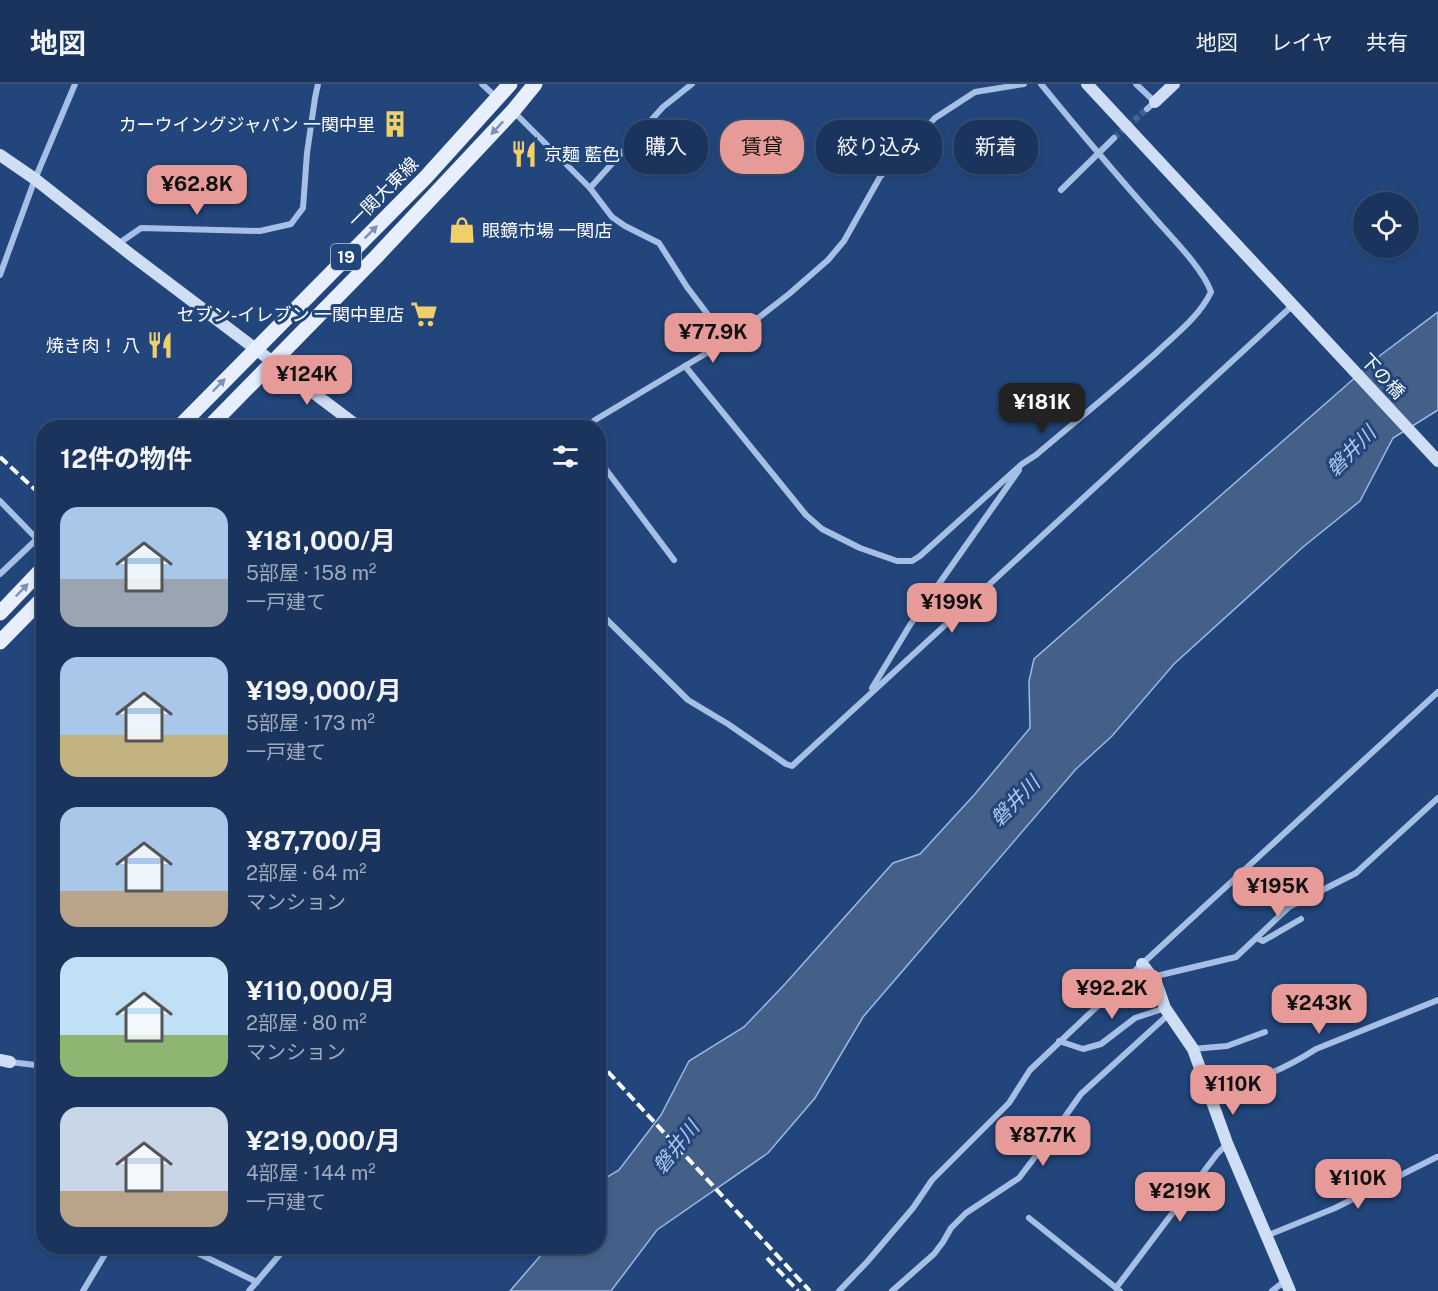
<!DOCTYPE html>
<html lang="ja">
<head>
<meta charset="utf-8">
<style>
	:root { --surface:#1a345d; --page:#233c63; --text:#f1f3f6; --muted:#9faabc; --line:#384f72; --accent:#e69b98 }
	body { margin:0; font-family:"Public Sans","Noto Sans JP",sans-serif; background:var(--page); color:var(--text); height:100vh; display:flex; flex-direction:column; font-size:22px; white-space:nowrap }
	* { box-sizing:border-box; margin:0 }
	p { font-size:20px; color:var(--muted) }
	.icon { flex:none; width:33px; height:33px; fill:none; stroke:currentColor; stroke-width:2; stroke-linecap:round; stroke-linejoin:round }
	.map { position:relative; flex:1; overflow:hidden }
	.drawer { position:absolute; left:36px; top:336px; width:570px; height:834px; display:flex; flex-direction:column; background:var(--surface); border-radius:24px; box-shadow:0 3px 9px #0003,0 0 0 2px var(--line) }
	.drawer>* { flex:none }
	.banner { position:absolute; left:624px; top:36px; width:570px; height:54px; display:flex; gap:12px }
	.buttons { position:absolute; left:1353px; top:108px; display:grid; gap:12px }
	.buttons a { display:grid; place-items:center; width:66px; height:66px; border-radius:50%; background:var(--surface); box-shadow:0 3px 9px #0003,0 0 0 2px var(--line); font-size:30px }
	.price { position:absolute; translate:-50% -51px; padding:0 14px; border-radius:12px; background:var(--accent); color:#111; font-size:20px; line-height:39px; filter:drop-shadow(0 2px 3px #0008) }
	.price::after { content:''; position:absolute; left:50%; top:36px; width:18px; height:14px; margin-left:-9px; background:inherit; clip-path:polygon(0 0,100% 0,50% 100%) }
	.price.on { background:#222; color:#fff }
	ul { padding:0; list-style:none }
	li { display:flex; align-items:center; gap:18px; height:150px; padding:0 24px }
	li span { display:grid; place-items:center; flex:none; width:168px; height:120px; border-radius:18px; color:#555 }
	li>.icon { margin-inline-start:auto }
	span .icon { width:72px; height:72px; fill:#fffc; stroke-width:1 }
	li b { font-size:26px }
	h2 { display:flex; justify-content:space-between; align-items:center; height:72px; padding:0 24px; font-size:26px }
	.chip { padding:0 21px; border-radius:24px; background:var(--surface); box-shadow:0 3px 9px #0003,0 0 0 2px var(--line); font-size:21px; line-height:54px }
	.chip.on { background:var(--accent); color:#111 }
	header { display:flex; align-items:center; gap:36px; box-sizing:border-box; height:84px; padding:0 30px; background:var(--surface); border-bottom:2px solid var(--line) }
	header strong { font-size:28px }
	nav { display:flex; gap:33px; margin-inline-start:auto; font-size:21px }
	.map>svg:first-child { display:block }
	.water { fill:#456088; stroke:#9abae6; stroke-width:1.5 }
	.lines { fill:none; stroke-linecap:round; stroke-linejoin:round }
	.street-tunnel { stroke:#436290; stroke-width:6; stroke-dasharray:6 3; stroke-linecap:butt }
	.street { stroke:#a6c0e5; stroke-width:6 }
	.secondary { stroke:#cfdef5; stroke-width:12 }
	.primary { stroke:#e7eefd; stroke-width:15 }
	.rail { stroke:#fff; stroke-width:4; stroke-dasharray:10 4.5; stroke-linecap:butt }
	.oneway { fill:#7b92b6 }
	.labels { text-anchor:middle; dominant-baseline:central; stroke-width:6; stroke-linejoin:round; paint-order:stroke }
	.shield { fill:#22467c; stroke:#bdc8d8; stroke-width:1.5 }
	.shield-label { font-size:16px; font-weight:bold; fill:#fff }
	.poi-label { font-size:18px; fill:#fff; stroke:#22467c; text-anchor:end }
	.street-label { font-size:18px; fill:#fff; stroke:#22467c }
	.water-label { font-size:20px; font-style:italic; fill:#b1caed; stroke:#22467c }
</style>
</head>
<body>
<header>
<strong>地図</strong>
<nav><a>地図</a><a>レイヤ</a><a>共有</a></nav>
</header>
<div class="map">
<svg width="1438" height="1207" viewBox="0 0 1438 1207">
	<rect width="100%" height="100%" fill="#22467c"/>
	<polygon class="water" points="1438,228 1438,326 1393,354 1360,417 1303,463 1174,580 1112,652 1076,685 863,933 815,1014 768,1069 657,1146 611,1207 510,1207 548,1163 598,1162 599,1098 619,1086 661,1031 689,977 744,943 785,900 893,779 920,770 975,710 1030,644 1029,597 1034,575 1382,270"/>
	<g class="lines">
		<polyline class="street-tunnel" points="1114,54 1147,25"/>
		<g class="street">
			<polyline points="482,0 497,14"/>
			<polyline points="1136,0 1155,18 1147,25"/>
			<polyline points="513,27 590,104 612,133 625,142 659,159 687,203 727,256"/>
			<polyline points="590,104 663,23 692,0"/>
			<polyline points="1061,106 1114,54"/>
			<polyline points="118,160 141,144 260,147 291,140 303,124 307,69 315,14 318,0"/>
			<polyline points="0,191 35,95 75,0"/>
			<path d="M685,282L806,431L822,445L860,464L897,477H912L920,472L1022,380L1036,371C1076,337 1117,304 1156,269C1176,250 1199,233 1211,208C1203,184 1169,151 1152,131C1114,88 1077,44 1041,0"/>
			<polyline points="586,344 595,336 735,252 789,210 828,176 844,157 880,93 935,34 975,8 1024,0"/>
			<polyline points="598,375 674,476"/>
			<polyline points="0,417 37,455 0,490"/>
			<polyline points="598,527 688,616 728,640 786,680 792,682 1293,221"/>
			<polyline points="872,604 910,541 1019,386"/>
			<polyline points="1257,854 1263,857 1301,835"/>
			<polyline points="1152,893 1236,873 1289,823 1356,789 1438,714"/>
			<polyline points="1059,957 1083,965 1101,960 1135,934 1165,924"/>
			<polyline points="1193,965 1227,962 1265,948"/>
			<polyline points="10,978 44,982"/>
			<path d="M1210,1012C1246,1000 1284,986 1316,965L1438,916"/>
			<polyline points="1029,1134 1120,1207"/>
			<polyline points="1266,1152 1335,1124 1437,1073"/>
			<polyline points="183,1162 257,1198"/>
			<polyline points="1116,1204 1217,1070 1227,1060"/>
			<polyline points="83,1207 110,1162"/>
			<polyline points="249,1207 287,1162"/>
			<polyline points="839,1207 867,1178 913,1124 932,1096 1009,1019 1030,986 1142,880 1438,608"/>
			<polyline points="892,1207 934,1170 943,1158 951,1144 966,1129 1019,1094 1057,1044 1081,1010 1169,930"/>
			<polyline points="1272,1207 1285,1197"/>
		</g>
		<g class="secondary">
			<polyline points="1087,0 1438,377"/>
			<polyline points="1155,18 1174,0"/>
			<polyline points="0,71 35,95 130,170 360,344"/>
			<polyline points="1142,880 1156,898 1165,924 1193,965 1227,1059 1290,1207"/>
			<polyline points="0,976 10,978"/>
		</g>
		<g class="primary">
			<polyline points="178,344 426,93 510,0"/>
			<polyline points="208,344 376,173 513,27 535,0"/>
			<polyline points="0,529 44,483"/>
			<polyline points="0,558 44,513"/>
		</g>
		<g class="rail">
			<polyline points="0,373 44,414"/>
			<polyline points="598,977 810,1207"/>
			<polyline points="767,1174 798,1207"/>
		</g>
	</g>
	<defs><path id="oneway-solid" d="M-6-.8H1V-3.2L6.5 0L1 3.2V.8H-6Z" transform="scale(1.5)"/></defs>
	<g class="oneway">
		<use href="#oneway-solid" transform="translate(497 44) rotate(133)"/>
		<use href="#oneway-solid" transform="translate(371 148) rotate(-45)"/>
		<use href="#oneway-solid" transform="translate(219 301) rotate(-46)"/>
		<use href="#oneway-solid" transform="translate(22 506) rotate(-46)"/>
	</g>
	<defs>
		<symbol id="building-bare" viewBox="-9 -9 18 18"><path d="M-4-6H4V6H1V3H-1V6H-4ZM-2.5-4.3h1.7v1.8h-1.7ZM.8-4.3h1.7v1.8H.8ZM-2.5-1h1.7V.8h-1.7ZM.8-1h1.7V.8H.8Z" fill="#f1cf68" stroke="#22467c" stroke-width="2.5" paint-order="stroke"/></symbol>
		<symbol id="restaurant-bare" viewBox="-9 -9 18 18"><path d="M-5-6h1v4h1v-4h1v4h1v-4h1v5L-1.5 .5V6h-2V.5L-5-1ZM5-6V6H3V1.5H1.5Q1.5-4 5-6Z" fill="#f1cf68" stroke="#22467c" stroke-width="2.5" paint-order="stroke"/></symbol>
		<symbol id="shop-bare" viewBox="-9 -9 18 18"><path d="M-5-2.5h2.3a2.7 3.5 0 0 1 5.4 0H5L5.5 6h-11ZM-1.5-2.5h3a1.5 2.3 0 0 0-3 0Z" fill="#f1cf68" stroke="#22467c" stroke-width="2.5" paint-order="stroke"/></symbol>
		<symbol id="supermarket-bare" viewBox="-9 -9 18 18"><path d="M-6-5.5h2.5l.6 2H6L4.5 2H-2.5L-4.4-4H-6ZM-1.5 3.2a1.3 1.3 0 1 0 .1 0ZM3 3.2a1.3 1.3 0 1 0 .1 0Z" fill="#f1cf68" stroke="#22467c" stroke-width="2.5" paint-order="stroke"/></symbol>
	</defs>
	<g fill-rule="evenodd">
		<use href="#building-bare" x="376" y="21" width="38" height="38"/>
		<use href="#restaurant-bare" x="505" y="51" width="38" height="38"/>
		<use href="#shop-bare" x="443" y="127" width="38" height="38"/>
		<use href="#supermarket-bare" x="405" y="211" width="38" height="38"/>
		<use href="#restaurant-bare" x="141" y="242" width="38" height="38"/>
	</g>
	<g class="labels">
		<rect class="shield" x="331" y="160" width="30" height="26" rx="4.5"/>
		<g class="shield-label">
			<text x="346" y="173">19</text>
		</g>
		<g class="poi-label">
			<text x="375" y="40">カーウイングジャパン 一関中里</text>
			<text x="544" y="70" text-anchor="start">京麺 藍色</text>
			<text x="482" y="146" text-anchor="start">眼鏡市場 一関店</text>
			<text x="404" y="230">セブン-イレブン 一関中里店</text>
			<text x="140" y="261">焼き肉！ 八</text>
		</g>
		<g class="street-label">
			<text transform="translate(383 108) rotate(-45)">一関大東線</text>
			<text transform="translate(1383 292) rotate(47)">下の橋</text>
		</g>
		<g class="water-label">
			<text transform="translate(1351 367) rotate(-46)">磐井川</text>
			<text transform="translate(1015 717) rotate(-46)">磐井川</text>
			<text transform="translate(676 1063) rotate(-52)">磐井川</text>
		</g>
	</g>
</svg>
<div class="buttons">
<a><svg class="icon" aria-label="locate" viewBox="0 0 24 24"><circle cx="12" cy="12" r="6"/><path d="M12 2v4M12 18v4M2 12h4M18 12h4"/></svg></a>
</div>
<b class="price" style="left:197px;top:132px">¥62.8K</b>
<b class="price" style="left:713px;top:280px">¥77.9K</b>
<b class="price" style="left:307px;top:322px">¥124K</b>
<b class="price on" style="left:1042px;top:350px">¥181K</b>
<b class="price" style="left:952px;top:550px">¥199K</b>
<b class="price" style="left:1278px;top:834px">¥195K</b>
<b class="price" style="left:1112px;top:936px">¥92.2K</b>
<b class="price" style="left:1319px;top:951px">¥243K</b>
<b class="price" style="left:1233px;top:1032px">¥110K</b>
<b class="price" style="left:1043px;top:1083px">¥87.7K</b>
<b class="price" style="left:1358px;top:1126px">¥110K</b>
<b class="price" style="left:1180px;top:1139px">¥219K</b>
<div class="banner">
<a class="chip">購入</a>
<a class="chip on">賃貸</a>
<a class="chip">絞り込み</a>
<a class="chip">新着</a>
</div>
<section class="drawer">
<h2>12件の物件<svg class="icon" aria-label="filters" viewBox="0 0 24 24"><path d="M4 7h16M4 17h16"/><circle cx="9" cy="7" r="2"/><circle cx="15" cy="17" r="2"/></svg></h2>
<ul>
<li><span style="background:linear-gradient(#a9c7e8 60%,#9aa5b1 0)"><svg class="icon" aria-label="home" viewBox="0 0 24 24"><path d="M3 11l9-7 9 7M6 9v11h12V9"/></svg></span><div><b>¥181,000/月</b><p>5部屋 · 158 m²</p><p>一戸建て</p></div></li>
<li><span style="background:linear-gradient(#a9c7e8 65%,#c2b280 0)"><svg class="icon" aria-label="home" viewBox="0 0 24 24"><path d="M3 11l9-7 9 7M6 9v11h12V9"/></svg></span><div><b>¥199,000/月</b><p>5部屋 · 173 m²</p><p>一戸建て</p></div></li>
<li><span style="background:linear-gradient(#a9c7e8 70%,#b9a48a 0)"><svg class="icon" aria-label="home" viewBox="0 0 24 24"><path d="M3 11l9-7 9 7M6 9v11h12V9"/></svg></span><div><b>¥87,700/月</b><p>2部屋 · 64 m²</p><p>マンション</p></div></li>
<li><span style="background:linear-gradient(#bfe0f5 65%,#8fb573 0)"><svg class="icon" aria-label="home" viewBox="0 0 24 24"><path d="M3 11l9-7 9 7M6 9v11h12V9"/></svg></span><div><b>¥110,000/月</b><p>2部屋 · 80 m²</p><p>マンション</p></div></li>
<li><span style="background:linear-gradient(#c9d6e8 70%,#b9a48a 0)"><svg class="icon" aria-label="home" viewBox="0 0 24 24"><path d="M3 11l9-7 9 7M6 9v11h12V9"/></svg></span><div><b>¥219,000/月</b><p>4部屋 · 144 m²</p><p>一戸建て</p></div></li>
</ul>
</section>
</div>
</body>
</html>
